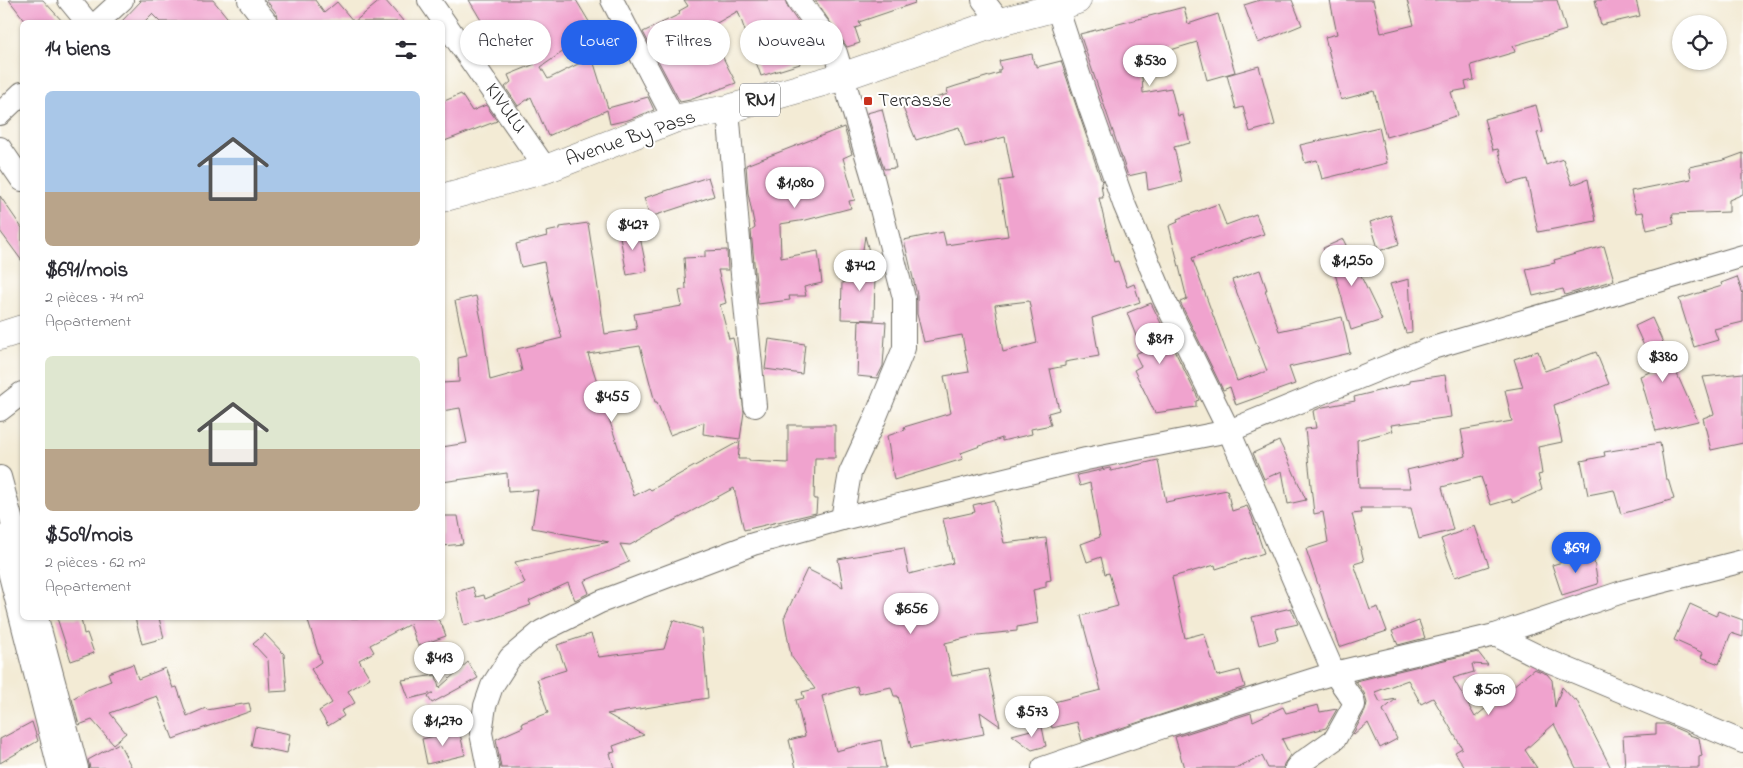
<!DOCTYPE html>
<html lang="fr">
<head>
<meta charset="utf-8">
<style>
	:root { --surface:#fff; --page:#f2f2f3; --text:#2b2b33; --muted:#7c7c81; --accent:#2563eb }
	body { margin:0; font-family:"Indie Flower",sans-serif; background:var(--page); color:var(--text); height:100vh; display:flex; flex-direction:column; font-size:19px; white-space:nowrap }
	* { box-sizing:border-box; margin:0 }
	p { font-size:16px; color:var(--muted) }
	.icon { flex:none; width:28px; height:28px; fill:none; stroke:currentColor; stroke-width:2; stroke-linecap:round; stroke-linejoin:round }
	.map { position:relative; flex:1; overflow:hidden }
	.side { position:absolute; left:20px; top:20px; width:425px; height:600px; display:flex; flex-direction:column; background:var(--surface); border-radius:8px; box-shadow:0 1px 4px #0004 }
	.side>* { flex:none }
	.banner { position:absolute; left:460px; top:20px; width:475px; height:45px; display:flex; gap:10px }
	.buttons { position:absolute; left:1672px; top:15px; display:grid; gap:10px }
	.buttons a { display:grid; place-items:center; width:55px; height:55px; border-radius:50%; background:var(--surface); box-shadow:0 1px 4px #0004; font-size:25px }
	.price { position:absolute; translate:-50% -42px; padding:0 11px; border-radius:18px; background:#fff; color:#222; font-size:16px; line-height:32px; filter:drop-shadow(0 1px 2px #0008) }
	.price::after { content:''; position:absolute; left:50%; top:30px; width:15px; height:11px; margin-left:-8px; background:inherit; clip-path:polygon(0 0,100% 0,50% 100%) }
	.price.selected { background:var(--accent); color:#fff }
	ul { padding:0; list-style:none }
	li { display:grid; align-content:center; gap:10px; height:265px; padding:0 25px }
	li span { display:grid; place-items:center; height:155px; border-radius:8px; color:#555 }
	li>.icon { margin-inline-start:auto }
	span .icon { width:90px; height:90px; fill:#fffc; stroke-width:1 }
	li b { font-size:21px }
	h2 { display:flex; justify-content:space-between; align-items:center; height:60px; padding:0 25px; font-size:21px }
	.tag { padding:0 18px; border-radius:22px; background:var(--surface); box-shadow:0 1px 4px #0004; font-size:18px; line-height:45px }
	.tag.selected { background:var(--accent); color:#fff }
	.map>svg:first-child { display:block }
	.building { fill:#f0a3ce; fill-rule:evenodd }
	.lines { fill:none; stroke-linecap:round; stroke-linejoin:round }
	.street-casing { stroke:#716e66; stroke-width:24 }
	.highway-casing { stroke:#716e66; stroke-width:29 }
	.street { stroke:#fff; stroke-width:22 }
	.highway { stroke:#fff; stroke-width:28 }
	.poi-dot { fill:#c8321e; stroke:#fff; stroke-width:2 }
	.labels { text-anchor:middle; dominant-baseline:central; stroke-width:4; stroke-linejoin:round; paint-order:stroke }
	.shield { fill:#fff; stroke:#6b6b6b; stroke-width:1 }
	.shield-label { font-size:19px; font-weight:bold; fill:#2b2b2b }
	.poi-label { font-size:20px; fill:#2b2b2b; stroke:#fff; text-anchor:start }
	.street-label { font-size:20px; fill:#2b2b2b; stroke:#fff }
</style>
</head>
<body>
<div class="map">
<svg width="1743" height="768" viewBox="0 0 1743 768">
	<rect width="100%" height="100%" fill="#fff"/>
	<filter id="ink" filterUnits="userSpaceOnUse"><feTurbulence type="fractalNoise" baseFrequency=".02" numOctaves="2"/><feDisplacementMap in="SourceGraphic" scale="10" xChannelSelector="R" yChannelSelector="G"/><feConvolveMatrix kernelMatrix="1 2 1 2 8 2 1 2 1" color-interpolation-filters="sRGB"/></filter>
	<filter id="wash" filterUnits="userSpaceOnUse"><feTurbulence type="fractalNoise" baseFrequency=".0096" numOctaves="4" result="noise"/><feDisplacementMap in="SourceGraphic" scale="20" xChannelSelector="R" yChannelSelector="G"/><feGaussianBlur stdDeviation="1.12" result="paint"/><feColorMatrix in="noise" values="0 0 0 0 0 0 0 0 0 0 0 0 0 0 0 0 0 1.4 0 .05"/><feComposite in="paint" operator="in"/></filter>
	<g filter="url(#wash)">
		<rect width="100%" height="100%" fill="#f3ebd5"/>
		<g id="blocks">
			<g class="building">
				<polygon points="9,0 43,0 63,22 26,22"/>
				<polygon points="139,0 213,0 231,22 160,22 152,14 144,22 121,22 141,1"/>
				<polygon points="266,0 315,0 324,13 337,2 354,22 381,0 385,0 404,22 279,22 277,14"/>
				<polygon points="469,0 576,0 594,30 541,67 548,79 592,57 608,108 648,97 654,110 628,120 610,124 607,110 548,136 531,97 518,106 505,87 511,82 508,75 535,64 524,31 495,47 485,28 494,22 482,22"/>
				<polygon points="684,0 785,0 788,8 822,56 799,61 800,64 761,76 738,11 708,28 736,83 690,100 680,102 643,32 680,14 679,11 688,6"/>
				<polygon points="815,0 914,0 915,3 859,22 861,26 855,28 860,43 847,47"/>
				<polygon points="1260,0 1292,0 1302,25 1258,43 1244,5"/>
				<polygon points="1330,0 1373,0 1381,33 1414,25 1407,0 1557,0 1566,30 1513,46 1515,52 1471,65 1474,80 1465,82 1467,89 1451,92 1458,115 1425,126 1386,137 1374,91 1341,100 1325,37 1337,34"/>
				<polygon points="1595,0 1636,0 1640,16 1601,25"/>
				<polygon points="1184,7 1188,24 1218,14 1235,72 1207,80 1197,42 1141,59 1143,93 1171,88 1178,116 1183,115 1190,143 1174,147 1182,182 1148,190 1146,172 1128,176 1080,34"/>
				<path d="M1032,54L1034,64H1037V67L1061,61L1102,182L1101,183L1103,198H1099L1114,262L1118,261L1127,287L1134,284L1140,302L1092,318L1099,356L1065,362V366L1050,369L1059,410L1048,413L1051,425L1031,429L1032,434L1002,441V438L961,453L963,459L894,480L887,436L905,430L904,427L951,413L944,376L969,372L962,335L924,342L917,314V295L904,240L943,232L946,245L1008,236L999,181L1013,179L1005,137L965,147L959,127L916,140L903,108L948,94L947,89L956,86L999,73V70L1001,69L999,61ZM1029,301L1037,343L1003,352L995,305Z"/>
				<polygon points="1259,66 1275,125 1250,132 1243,107 1236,109 1227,75"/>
				<polygon points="461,94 472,111 486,105 497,121 442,142 442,102"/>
				<polygon points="1536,105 1543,132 1537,133 1546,165 1563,159 1572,185 1588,179 1596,221 1538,232 1527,179 1508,184 1498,149 1493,150 1484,119"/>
				<polygon points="882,109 890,141 896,168 884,169 867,113"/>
				<polygon points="844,127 852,154 843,158 855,200 849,201 851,208 806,220 780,224 781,258 818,251 822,283 804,287 806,296 789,296 790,300 758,304 751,231 755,228 748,193 746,165"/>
				<polygon points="1379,127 1387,163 1322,179 1317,160 1305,163 1300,145"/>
				<polygon points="1743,153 1743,194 1729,200 1729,212 1672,214 1674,224 1647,230 1643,212 1636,213 1631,191 1691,179 1689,167 1724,160"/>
				<polygon points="708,177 714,196 650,217 644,198"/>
				<polygon points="0,196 22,228 22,261 0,231"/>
				<polygon points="1218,204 1226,225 1256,214 1264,234 1192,258 1237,381 1267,371 1232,280 1260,270 1267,290 1265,290 1279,331 1342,317 1350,353 1289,367 1295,384 1236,405 1230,387 1223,390 1180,302 1187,299 1169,226 1178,222 1177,219"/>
				<polygon points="1391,215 1399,244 1379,251 1370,222"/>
				<polygon points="588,223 605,334 637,329 634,314 682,306 679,291 686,289 684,258 705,257 705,251 727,250 728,270 718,270 726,303 720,305 729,339 733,338 737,355 744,412 740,439 703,434 704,422 670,435 657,402 655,402 640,346 588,354 634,496 649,488 651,490 740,441 738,459 749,459 749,461 788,463 788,425 835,425 835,458 815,458 814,499 817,499 816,513 744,530 734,488 630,545 620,544 629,562 584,581 589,593 575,600 568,583 529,601 531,605 494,618 464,625 456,592 473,587 476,597 484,595 485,599 525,583 515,562 609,542 532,528 538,490 508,492 507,473 442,482 442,447 467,443 460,408 442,411 442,383 459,382 458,358 467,356 455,301 476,296 483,328 490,380 522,371 517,349 562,338 550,294 544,262 521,267 516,244 547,236 546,232 560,229 560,227"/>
				<polygon points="638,227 647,271 627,275 619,231"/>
				<polygon points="865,236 875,275 874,320 841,319 842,282 858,283"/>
				<polygon points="1343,239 1382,320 1351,330 1332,263 1330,263 1323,248"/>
				<polygon points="1604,246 1614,280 1565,295 1563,289 1533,296 1526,269 1555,263 1554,260"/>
				<polygon points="1737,277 1743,294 1743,322 1714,329 1718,340 1694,347 1679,299 1722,286 1721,283"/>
				<polygon points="1409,279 1412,332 1406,333 1390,284"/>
				<polygon points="1151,303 1199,400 1196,401 1196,407 1155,413 1134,370 1141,366 1135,354 1142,351 1127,313"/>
				<polygon points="1652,318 1698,421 1656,431 1640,376 1655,370 1635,326"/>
				<polygon points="859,320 886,322 883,366 877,378 857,376"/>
				<polygon points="769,339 805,344 802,374 765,369"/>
				<polygon points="1538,351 1545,371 1596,352 1609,384 1554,405 1562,442 1538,447 1542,474 1538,475 1542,490 1513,503 1511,499 1491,505 1481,477 1442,487 1453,530 1419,539 1411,508 1360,508 1361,513 1352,514 1364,561 1354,564 1370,610 1378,607 1387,631 1339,647 1306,549 1328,542 1323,512 1314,514 1305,429 1316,428 1313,411 1323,407 1355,401 1354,397 1410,383 1410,380 1445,375 1451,417 1391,425 1393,431 1357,440 1359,488 1411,488 1407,470 1466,456 1461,430 1512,421 1505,390 1523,387 1514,359"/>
				<polygon points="1743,373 1743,443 1711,450 1703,418 1714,414 1703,377"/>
				<polygon points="1279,441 1285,453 1306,500 1288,504 1282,471 1264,479 1253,453"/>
				<polygon points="1660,443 1666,479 1668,479 1674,499 1621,514 1614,490 1588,495 1581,461 1605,456 1604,452"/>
				<polygon points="1158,460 1166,502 1227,490 1232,511 1247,506 1252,517 1264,553 1216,569 1215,565 1172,577 1185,638 1204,633 1217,676 1240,670 1245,687 1082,741 1077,722 1052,728 1046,704 1101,690 1081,616 1118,606 1109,573 1105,574 1101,557 1087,562 1081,544 1100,537 1090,483 1080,486 1077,475 1110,468 1111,471"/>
				<polygon points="994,500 1004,543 1046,538 1051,580 1046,581 1046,587 1033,590 1038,623 1017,627 1017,631 978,635 945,643 952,676 988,669 1000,726 980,712 984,734 911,748 898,696 894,696 891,687 859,694 857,686 822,696 836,751 881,740 886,768 796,768 789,740 805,736 796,700 804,698 802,692 815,689 791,656 784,618 807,569 843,587 838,559 904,548 909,574 953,563 943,519 975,512 973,505"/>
				<polygon points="442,516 458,516 463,544 442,546"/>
				<polygon points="1475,526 1489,566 1455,577 1441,539"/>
				<polygon points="1585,552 1594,561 1598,584 1562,595 1552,565 1580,557"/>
				<polygon points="1690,604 1716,616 1718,611 1743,620 1743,637 1731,633 1719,664 1701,657 1703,653 1674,640"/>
				<polygon points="1291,608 1298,624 1275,629 1278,640 1259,645 1252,617"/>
				<polygon points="57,618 81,618 84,634 87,633 94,653 71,661"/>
				<polygon points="135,618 159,618 164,638 142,644"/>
				<polygon points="307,618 437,618 442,625 446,636 418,646 410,624 370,645 374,652 359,660 370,678 348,691 355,703 341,711 344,716 328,726 319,711 332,703 311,669 321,662"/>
				<polygon points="673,620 702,629 708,698 607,714 644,735 613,746 615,752 610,753 614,768 501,768 496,739 523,727 522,723 548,713 537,679 566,670 557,645 591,634 599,657 664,649"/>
				<polygon points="1419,621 1425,638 1398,645 1392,631"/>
				<polygon points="265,634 284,654 287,691 270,692 268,660 253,644"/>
				<polygon points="1478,652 1488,665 1472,664 1474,672 1453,678 1475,717 1534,669 1547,674 1552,680 1555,707 1562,687 1574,700 1576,699 1611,768 1576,768 1554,724 1525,750 1537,768 1465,768 1455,752 1462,748 1433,698 1421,704 1408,680 1375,692 1380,702 1396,699 1383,710 1397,739 1380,748 1368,723 1354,735 1353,734 1365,711 1367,703 1364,693 1356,681"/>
				<polygon points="468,662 478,678 432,703 428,697 433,693 409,699 402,680 436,675 439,688"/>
				<polygon points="133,664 138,679 165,668 173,688 177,687 187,716 206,708 207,710 249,703 251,711 173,739 157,696 110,713 126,733 113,744 92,720 79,725 72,699 87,690 111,681 108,673"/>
				<polygon points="1318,705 1320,712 1337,709 1326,728 1282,739 1290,755 1284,764 1283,768 1268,768 1262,756 1238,768 1184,768 1175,737 1251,713 1253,721 1283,707 1286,713"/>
				<polygon points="32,722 38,741 0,763 0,739"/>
				<polygon points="1656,724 1666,724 1689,734 1689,735 1699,738 1702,756 1699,757 1699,768 1625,768 1623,736 1656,734"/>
				<polygon points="255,727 290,734 287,753 251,746"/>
				<polygon points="1042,727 1046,746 1032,750 1012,735"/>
				<polygon points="459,730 465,755 427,764 422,739"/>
				<polygon points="119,743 132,768 90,768 88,760"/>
			</g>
		</g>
	</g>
	<g filter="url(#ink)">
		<use href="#blocks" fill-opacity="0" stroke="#716e66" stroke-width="1"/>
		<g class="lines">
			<defs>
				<g id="street">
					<polyline points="69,0 87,22"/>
					<polyline points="249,0 266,22"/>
					<polyline points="429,0 546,169"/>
					<polyline points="612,0 674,119"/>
					<polyline points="798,0 821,30 836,53 873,178 904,298 904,348 874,421 850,473 842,519"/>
					<polyline points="983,0 1000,22"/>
					<polyline points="1057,7 1089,105 1124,204 1164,299 1229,431 1334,673 1353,700 1354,705 1335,739 1301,763 1296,768"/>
					<polyline points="98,22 122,0"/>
					<polyline points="728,109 741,264 755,406"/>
					<polyline points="0,114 22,93"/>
					<polyline points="0,148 22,180"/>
					<polyline points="0,410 22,393"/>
					<polyline points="0,477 22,558"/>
					<polyline points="0,536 59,768"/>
					<polyline points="37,618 77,768"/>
					<polyline points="1495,635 1544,659 1743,742"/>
					<polyline points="488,768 481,733 485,706 492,686 510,658 542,631 600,602 753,544 842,519 1086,459 1229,431 1429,349 1743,256"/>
					<polyline points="1043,768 1163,727 1334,673 1495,635 1625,591 1743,561"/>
				</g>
				<g id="highway">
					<polyline points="442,198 546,169 674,119 728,109 844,76 1000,22 1057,7 1077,0"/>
					<polyline points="0,336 22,329"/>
				</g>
			</defs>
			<use href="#street" class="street-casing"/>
			<use href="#highway" class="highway-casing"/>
			<use href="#street" class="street"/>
			<use href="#highway" class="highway"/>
		</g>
	</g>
	<rect class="poi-dot" x="863" y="96" width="10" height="10" rx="2.5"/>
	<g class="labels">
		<rect class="shield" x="740" y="83.5" width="40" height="33" rx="4"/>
		<g class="shield-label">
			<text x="760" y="100">RN1</text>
		</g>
		<g class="poi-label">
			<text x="878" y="101">Terrasse</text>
		</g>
		<g class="street-label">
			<text transform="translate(505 109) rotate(55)">KIVULU</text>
			<text transform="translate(631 139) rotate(-19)">Avenue By Pass</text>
		</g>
	</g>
</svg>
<div class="buttons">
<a><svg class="icon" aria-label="locate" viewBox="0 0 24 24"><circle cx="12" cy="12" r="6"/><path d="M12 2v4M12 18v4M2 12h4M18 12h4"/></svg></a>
</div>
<b class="price" style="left:1150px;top:87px">$530</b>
<b class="price" style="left:795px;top:209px">$1,080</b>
<b class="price" style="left:633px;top:251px">$427</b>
<b class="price" style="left:1352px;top:287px">$1,250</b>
<b class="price" style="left:860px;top:292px">$742</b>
<b class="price" style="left:1160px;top:365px">$817</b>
<b class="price" style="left:1663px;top:383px">$380</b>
<b class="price" style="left:612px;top:423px">$455</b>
<b class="price selected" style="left:1576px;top:574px">$691</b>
<b class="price" style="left:911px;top:635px">$656</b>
<b class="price" style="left:439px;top:684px">$413</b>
<b class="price" style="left:1489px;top:716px">$509</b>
<b class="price" style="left:1032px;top:738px">$573</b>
<b class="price" style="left:443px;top:747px">$1,270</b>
<div class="banner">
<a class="tag">Acheter</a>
<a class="tag selected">Louer</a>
<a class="tag">Filtres</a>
<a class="tag">Nouveau</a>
</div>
<section class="side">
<h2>14 biens<svg class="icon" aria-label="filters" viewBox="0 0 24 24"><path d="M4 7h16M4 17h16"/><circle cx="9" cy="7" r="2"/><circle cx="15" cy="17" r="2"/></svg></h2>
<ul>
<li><span style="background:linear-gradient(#a9c7e8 65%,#b9a48a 0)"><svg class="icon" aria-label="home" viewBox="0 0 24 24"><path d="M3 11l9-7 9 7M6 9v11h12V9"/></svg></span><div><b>$691/mois</b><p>2 pièces · 74 m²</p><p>Appartement</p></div></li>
<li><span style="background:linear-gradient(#dfe7d0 60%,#b9a48a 0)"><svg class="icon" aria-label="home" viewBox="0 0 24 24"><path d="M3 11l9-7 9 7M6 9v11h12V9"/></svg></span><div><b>$509/mois</b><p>2 pièces · 62 m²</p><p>Appartement</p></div></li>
</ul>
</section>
</div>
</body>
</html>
